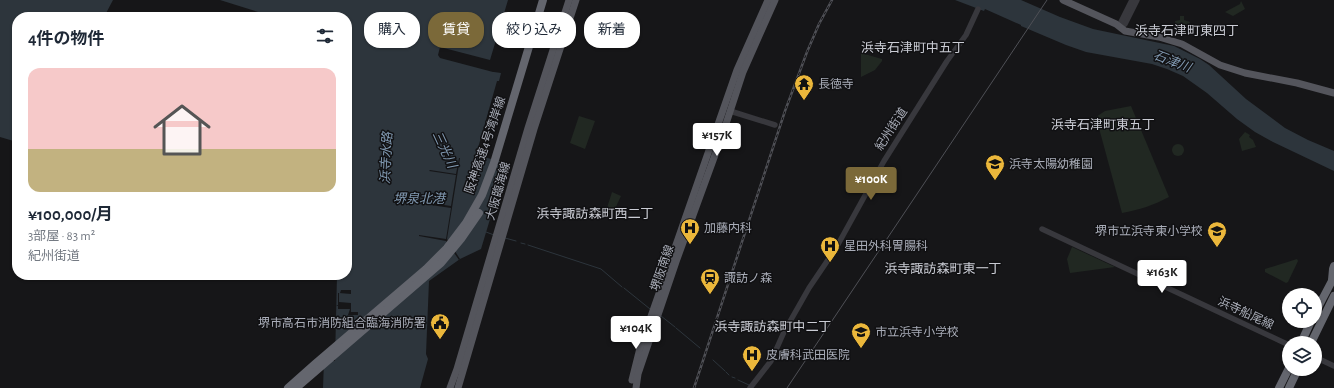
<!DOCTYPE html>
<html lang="ja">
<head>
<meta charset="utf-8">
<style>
	:root { --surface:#fff; --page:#f6f6f7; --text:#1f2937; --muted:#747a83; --line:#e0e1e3; --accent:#7b6939 }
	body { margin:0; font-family:"Alegreya Sans","Noto Sans JP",sans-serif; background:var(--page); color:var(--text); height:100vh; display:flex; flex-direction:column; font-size:15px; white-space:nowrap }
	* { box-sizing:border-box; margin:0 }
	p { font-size:13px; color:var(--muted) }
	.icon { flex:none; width:22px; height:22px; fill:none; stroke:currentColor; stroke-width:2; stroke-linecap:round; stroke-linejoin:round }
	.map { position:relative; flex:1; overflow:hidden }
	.panel { position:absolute; left:12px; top:12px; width:340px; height:268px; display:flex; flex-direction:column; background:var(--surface); border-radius:16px; box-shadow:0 1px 3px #0004 }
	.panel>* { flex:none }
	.banner { position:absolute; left:364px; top:12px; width:380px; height:36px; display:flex; gap:8px }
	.buttons { position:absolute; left:1282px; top:288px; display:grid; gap:8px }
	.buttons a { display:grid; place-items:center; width:40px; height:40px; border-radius:50%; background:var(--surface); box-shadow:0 1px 3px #0004; font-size:20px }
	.price { position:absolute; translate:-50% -34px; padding:0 9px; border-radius:4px; background:#fff; color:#222; font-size:13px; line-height:26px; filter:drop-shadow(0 1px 2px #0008) }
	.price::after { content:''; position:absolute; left:50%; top:24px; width:12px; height:9px; margin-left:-6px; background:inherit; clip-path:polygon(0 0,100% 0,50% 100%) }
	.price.on { background:var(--accent); color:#fff }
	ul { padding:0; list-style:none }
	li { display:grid; align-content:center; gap:8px; height:212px; padding:0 16px }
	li+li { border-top:1px solid var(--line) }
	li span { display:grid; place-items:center; height:124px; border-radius:12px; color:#555 }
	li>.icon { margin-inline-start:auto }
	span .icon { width:72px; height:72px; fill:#fffc; stroke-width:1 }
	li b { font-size:17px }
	h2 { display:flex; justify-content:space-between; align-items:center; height:48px; padding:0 16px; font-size:17px }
	.chip { padding:0 14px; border-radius:16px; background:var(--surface); box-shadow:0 1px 3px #0004; font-size:14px; line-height:36px }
	.chip.on { background:var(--accent); color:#fff }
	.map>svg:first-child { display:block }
	.green { fill:#212822 }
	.water { fill:#2d353c }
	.pier { fill:#161618 }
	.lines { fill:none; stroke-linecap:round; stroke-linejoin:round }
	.stream { stroke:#2d353c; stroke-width:1 }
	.minor { stroke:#38383d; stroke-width:5.5 }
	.major { stroke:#54555c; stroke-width:7 }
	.highway { stroke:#64666e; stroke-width:8 }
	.tram { stroke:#4f5056; stroke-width:1 }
	.rail-casing { stroke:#4f5056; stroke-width:2.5 }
	.rail { stroke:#111113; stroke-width:1; stroke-dasharray:3; stroke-linecap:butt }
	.labels { text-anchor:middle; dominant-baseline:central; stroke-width:3; stroke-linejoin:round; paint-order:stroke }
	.poi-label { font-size:12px; fill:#a9adb8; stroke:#111113; text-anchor:start }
	.street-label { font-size:12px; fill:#a9adb8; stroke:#111113 }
	.neighbourhood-label { font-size:13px; fill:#caccd4; stroke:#111113 }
	.water-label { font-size:13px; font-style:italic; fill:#8199b1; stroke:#111113 }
</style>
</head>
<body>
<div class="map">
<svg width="1334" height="388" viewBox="0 0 1334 388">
	<rect width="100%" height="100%" fill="#161618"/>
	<g class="green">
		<polygon points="1241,1 1245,9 1233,16 1225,12 1240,4"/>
		<polygon points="1180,16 1184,16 1184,20 1190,22 1188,28 1184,27 1183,28 1176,29 1175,21 1180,20"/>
		<polygon points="861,53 882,59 882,61 875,70 861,77"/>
		<path d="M1131,106L1169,197C1154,205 1139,210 1122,213L1096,117L1105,111Z"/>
		<polygon points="579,116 595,121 585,149 570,143"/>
		<polygon points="1245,132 1250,135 1249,137 1253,140 1256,147 1242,151 1239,139"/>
		<circle cx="1178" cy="150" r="6"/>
		<polygon points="612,192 621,196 612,215 607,213 606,211"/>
		<polygon points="1072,247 1115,267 1070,273 1067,259"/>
		<polygon points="1297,259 1298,261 1288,282 1286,283 1265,272 1265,269"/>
	</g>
	<g class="water">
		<polygon points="0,0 113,0 104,17 17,17 17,142 0,137"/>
		<polygon points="220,0 508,0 490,60 440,47 438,55 440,58 493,72 494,72 501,73 499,81 497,81 476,155 507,163 481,249 460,259 429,281 426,354 428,359 420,388 323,388 324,361 335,361 337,275 347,275 347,17 274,17"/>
		<polygon points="955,0 1021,0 1060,17 1093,29 1174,46 1200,59 1209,65 1246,99 1285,128 1308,140 1334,151 1334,171 1273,142 1255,132 1237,119 1207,93 1183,76 1167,69 1152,64 1086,52 1066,45 1021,26 1021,25 985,9 984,11"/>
	</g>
	<g class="pier">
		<polygon points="459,158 460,158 447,239 460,259 459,260 446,241 419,236 419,235 446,239 451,208 424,204 424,202 451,206 456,175 429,171 430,170 456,174"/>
		<polygon points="341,290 351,290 351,294 339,293 339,302 351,303 351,312 358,312 358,315 348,315 350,309 338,309 338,306 336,305 338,305 338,293 340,293"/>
	</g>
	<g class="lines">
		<g class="stream">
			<polyline points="486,232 494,235"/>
			<polyline points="505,238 516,241"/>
			<polyline points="521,243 525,244"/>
			<polyline points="528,245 601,269 622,287"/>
			<polyline points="624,288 650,309"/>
			<polyline points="661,316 675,327"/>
			<polyline points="676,328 700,348"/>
			<polyline points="713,360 725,371"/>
			<polyline points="726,372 729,375"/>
			<polyline points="732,377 735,378"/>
			<polyline points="738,380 749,385"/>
		</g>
		<g class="minor">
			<polyline points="1121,27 1125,24 1137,0"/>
			<polyline points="1121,27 1121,22 1132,0"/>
			<polyline points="730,111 775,125"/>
			<polyline points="1042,229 1289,345"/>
			<polyline points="1315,357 1334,366"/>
			<polyline points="750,388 771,361 784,332 809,288 836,248 884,161 947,61 966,35 978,9"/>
		</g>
		<g class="major">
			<polyline points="1063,0 1116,24 1125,31 1159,37 1182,44 1220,65 1245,73 1297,83 1334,93"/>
			<polyline points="632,380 640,348 737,70 768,0"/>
			<polyline points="450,388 457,369 528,128 569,0"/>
			<polyline points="458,388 534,129 576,0"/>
			<polyline points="636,388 638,374 677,259 723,133 743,72 775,0"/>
		</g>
		<g class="highway">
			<polyline points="1332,280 1333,269 1334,266"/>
			<polyline points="1315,313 1334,277"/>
			<polyline points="1301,343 1311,321"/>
			<polyline points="1311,343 1334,296"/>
			<polyline points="288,388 315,364 426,269 447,248 466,223 482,195 494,163 543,0"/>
			<polyline points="296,388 441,263 461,239 479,213"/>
			<polyline points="1279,388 1289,368"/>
			<polyline points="1289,388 1298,369"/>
		</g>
		<polyline class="tram" points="787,388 1047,0"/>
		<defs>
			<polyline id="rail" points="694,388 785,111 807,52 819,24 832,0"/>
		</defs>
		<use href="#rail" class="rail-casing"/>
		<use href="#rail" class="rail"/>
	</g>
	<defs>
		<symbol id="temple-pin" viewBox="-11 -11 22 30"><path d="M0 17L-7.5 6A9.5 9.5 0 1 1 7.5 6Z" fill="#ebb73b" stroke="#111113"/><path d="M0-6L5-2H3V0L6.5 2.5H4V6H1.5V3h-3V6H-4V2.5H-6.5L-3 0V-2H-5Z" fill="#111"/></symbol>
		<symbol id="school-pin" viewBox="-11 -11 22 30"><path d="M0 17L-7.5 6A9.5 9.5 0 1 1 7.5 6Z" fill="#ebb73b" stroke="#111113"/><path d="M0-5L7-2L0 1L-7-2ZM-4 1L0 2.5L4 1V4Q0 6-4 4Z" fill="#111"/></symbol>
		<symbol id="hospital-pin" viewBox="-11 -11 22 30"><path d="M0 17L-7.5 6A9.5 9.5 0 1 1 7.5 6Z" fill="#ebb73b" stroke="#111113"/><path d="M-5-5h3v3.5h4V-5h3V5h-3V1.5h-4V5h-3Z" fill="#111"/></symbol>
		<symbol id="station-pin" viewBox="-11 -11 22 30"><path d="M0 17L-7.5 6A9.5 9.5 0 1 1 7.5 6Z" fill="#ebb73b" stroke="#111113"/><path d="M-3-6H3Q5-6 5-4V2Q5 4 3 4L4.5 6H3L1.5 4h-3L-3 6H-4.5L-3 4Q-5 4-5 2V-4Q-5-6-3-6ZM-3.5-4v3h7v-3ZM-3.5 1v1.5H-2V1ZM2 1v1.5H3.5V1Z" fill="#111"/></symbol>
		<symbol id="civic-pin" viewBox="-11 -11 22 30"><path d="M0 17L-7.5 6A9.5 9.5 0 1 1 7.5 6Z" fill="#ebb73b" stroke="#111113"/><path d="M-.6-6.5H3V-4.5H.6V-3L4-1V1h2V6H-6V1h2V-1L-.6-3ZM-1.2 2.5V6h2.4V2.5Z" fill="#111"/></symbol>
	</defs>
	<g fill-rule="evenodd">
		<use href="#temple-pin" x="793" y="73" width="22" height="30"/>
		<use href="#school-pin" x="984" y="153" width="22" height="30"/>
		<use href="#hospital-pin" x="679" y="217" width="22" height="30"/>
		<use href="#school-pin" x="1206" y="220" width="22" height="30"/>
		<use href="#hospital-pin" x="819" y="235" width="22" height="30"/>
		<use href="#station-pin" x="699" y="267" width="22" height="30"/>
		<use href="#civic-pin" x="429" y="312" width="22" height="30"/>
		<use href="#school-pin" x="850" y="321" width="22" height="30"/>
		<use href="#hospital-pin" x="741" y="344" width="22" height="30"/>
	</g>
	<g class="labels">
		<g class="poi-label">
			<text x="818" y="84">長徳寺</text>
			<text x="1009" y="164">浜寺太陽幼稚園</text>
			<text x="704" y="228">加藤内科</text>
			<text x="1203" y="231" text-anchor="end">堺市立浜寺東小学校</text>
			<text x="844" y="246">星田外科胃腸科</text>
			<text x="724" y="278">諏訪ノ森</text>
			<text x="426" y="323" text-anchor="end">堺市高石市消防組合臨海消防署</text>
			<text x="875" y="332">市立浜寺小学校</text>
			<text x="766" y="355">皮膚科武田医院</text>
		</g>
		<g class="street-label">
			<text transform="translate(891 129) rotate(-57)">紀州街道</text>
			<text transform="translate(485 145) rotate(-71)">阪神高速4号湾岸線</text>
			<text transform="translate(498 191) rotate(-74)">大阪臨海線</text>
			<text transform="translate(662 268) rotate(-71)">堺阪南線</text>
			<text transform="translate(1246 313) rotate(25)">浜寺船尾線</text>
		</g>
		<g class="neighbourhood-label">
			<text x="1187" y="31">浜寺石津町東四丁</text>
			<text x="913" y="48">浜寺石津町中五丁</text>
			<text x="1103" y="125">浜寺石津町東五丁</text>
			<text x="595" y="214">浜寺諏訪森町西二丁</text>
			<text x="943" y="269">浜寺諏訪森町東一丁</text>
			<text x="773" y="327">浜寺諏訪森町中二丁</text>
		</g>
		<g class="water-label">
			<text transform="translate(1172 62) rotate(21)">石津川</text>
			<text transform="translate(444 150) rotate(65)">三光川</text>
			<text transform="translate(387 158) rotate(-87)">浜寺水路</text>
			<text x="419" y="199">堺泉北港</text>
		</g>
	</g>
</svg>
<div class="buttons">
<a><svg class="icon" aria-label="locate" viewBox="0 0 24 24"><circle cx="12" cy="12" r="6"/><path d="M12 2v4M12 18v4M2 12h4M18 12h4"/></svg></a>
<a><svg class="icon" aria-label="layers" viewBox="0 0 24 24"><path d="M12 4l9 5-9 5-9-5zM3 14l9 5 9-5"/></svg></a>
</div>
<b class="price" style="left:717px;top:157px">¥157K</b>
<b class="price on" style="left:871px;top:201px">¥100K</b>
<b class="price" style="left:1162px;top:294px">¥163K</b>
<b class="price" style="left:636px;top:350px">¥104K</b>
<div class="banner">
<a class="chip">購入</a>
<a class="chip on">賃貸</a>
<a class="chip">絞り込み</a>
<a class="chip">新着</a>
</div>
<section class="panel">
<h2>4件の物件<svg class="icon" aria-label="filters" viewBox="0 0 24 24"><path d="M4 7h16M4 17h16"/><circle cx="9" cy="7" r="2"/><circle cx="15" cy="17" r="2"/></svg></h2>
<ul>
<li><span style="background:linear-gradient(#f6c9c9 65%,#c2b280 0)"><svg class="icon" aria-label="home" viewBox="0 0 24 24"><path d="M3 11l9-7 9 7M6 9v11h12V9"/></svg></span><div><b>¥100,000/月</b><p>3部屋 · 83 m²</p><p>紀州街道</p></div></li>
</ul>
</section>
</div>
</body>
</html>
